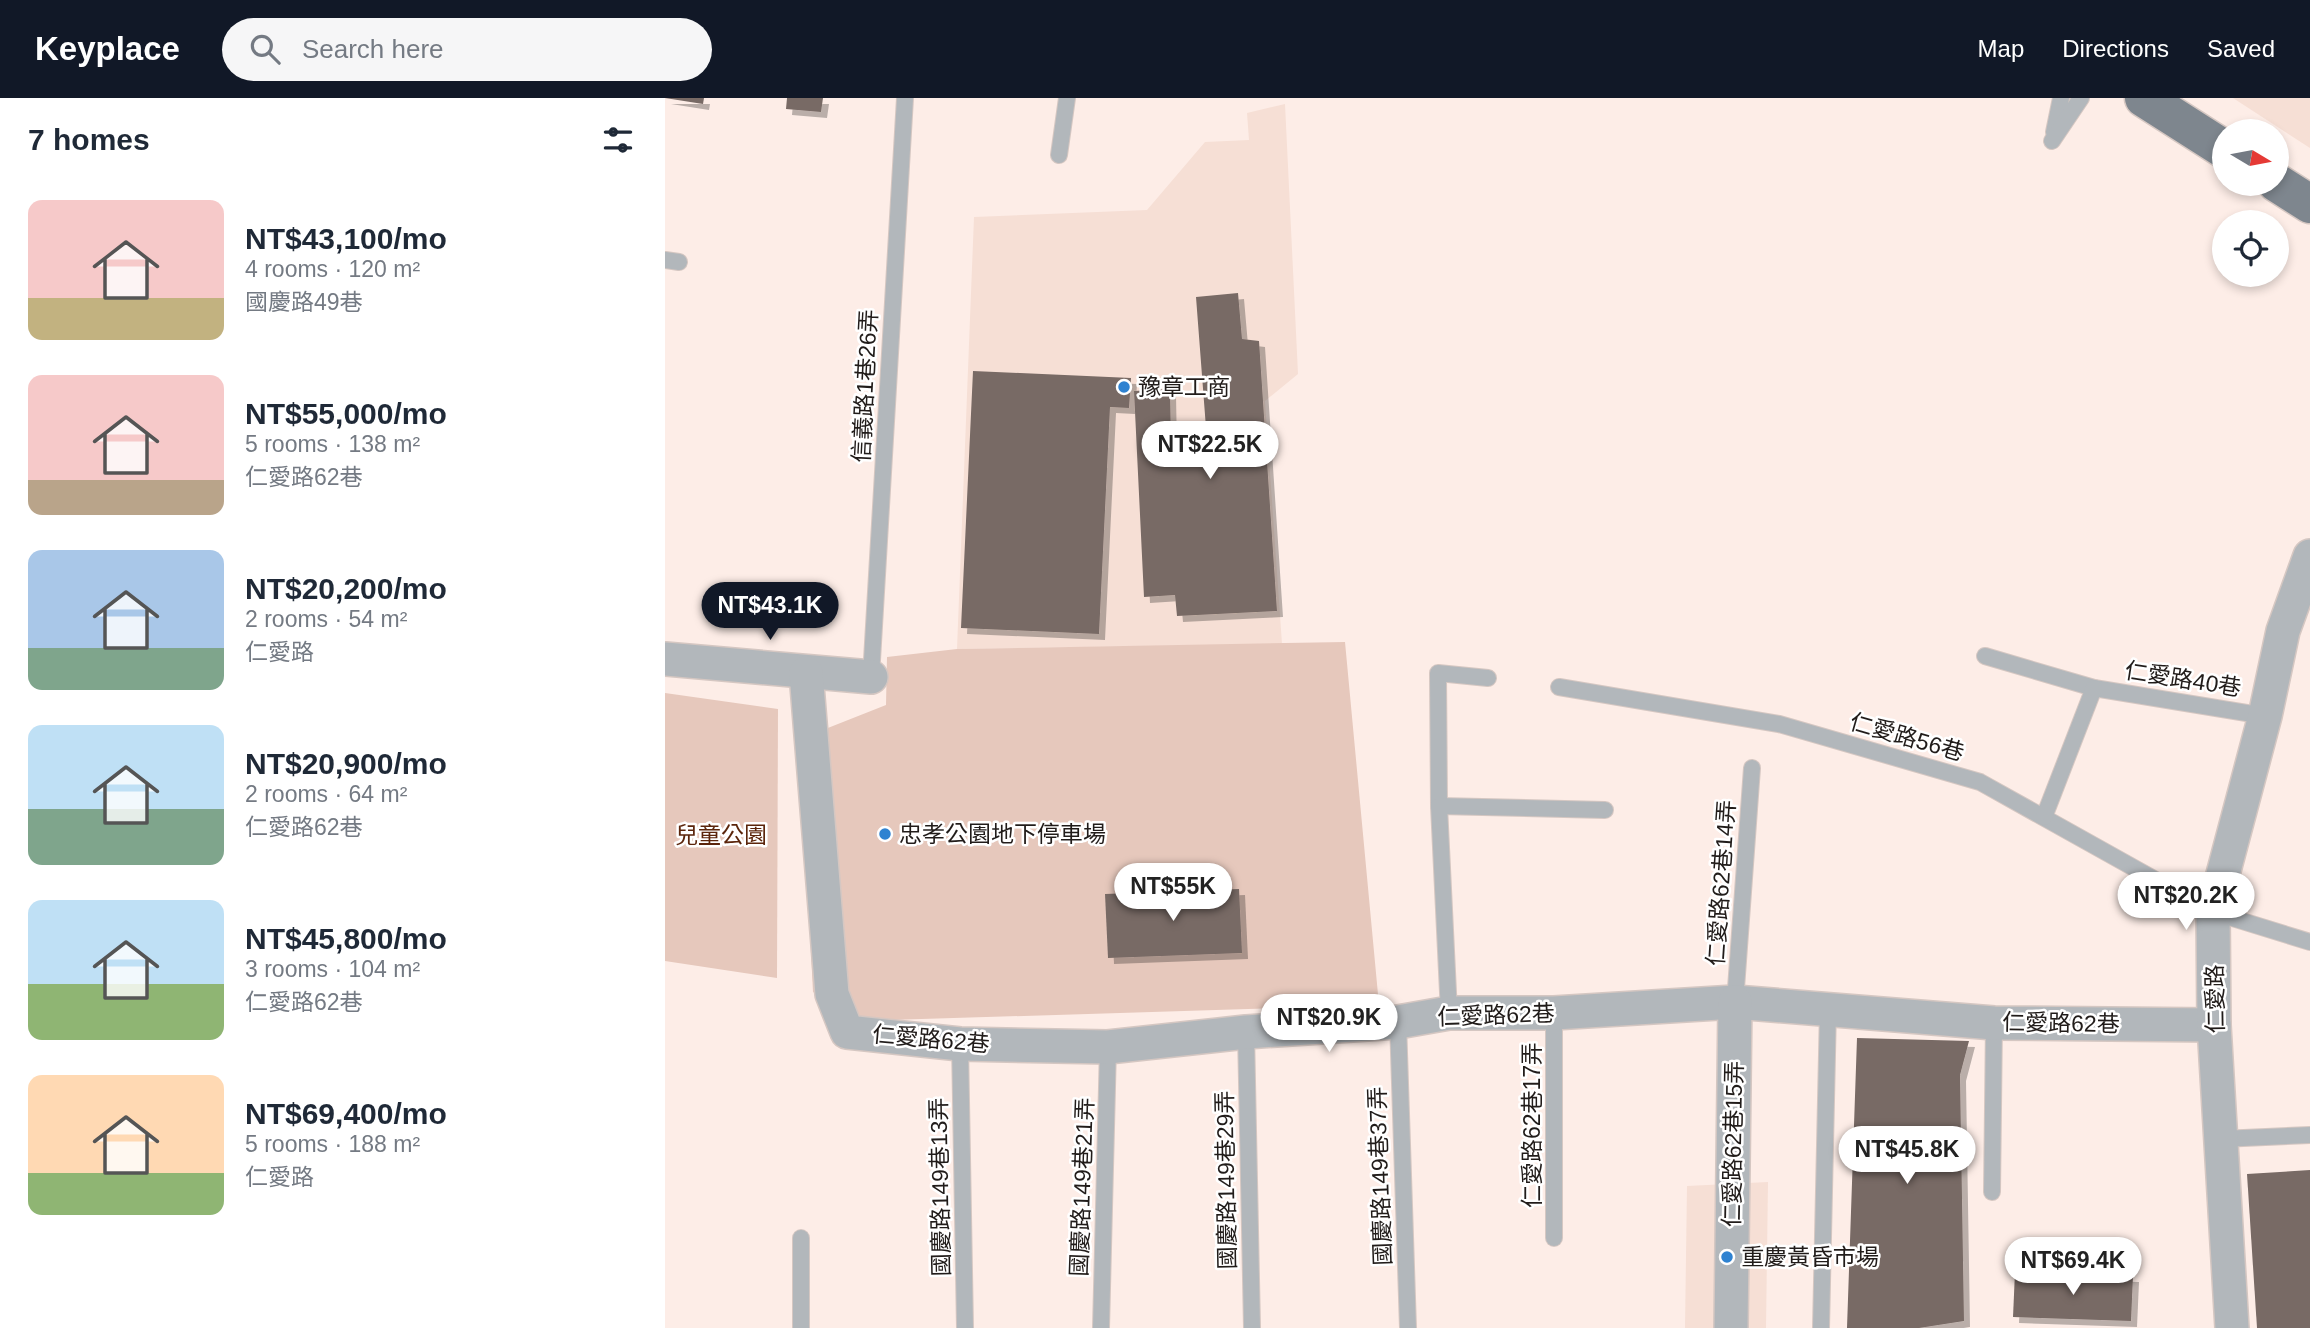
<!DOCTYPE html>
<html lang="en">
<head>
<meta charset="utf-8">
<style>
	:root { --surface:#fff; --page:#f6f6f7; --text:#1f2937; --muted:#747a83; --accent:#111827 }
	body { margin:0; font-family:Helvetica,"Noto Sans TC",sans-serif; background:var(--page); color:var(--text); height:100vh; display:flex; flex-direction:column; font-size:26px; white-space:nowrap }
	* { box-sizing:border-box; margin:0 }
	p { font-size:23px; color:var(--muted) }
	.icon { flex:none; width:38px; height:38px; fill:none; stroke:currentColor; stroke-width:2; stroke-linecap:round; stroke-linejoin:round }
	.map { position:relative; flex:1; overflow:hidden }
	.details { display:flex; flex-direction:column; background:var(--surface); width:665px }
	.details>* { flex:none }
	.needle { width:46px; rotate:100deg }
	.tools { position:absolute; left:1547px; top:21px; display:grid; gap:14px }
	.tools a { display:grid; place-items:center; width:77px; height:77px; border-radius:50%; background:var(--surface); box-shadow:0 4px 10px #0003; font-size:35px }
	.price { position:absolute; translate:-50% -60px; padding:0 16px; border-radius:24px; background:#fff; color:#222; font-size:23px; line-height:46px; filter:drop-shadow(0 2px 4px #0008) }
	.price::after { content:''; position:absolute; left:50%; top:42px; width:21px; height:16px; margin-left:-10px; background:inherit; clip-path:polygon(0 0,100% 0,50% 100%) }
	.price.current { background:var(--accent); color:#fff }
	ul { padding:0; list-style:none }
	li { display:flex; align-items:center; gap:21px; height:175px; padding:0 28px }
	li span { display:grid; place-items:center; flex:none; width:196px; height:140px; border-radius:14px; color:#555 }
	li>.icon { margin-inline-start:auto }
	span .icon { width:84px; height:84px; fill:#fffc; stroke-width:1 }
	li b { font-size:30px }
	h2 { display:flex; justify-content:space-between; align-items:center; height:84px; padding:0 28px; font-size:30px }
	header { display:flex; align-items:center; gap:42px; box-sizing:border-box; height:98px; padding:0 35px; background:var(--accent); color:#fff }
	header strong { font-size:33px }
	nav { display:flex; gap:38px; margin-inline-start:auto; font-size:24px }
	.search { width:490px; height:63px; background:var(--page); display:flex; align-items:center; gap:18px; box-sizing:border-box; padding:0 24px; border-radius:38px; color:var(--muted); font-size:26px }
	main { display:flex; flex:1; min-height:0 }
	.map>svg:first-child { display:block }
	.built { fill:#f6dfd5 }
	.green { fill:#e6c8bc }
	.building { fill:#786a65; filter:url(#shadow) }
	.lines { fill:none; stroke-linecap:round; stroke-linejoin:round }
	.service-casing { stroke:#d5c7c2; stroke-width:18 }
	.minor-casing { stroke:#d5c7c2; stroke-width:36 }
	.primary-casing { stroke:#d5c7c2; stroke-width:41 }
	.service { stroke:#b2b7bb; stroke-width:16 }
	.minor { stroke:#b2b7bb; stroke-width:33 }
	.primary { stroke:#7e868e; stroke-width:38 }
	.poi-dot { fill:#2e82d1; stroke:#fff; stroke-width:2.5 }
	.labels { text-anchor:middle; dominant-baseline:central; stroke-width:5; stroke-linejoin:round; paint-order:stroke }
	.street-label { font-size:23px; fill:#211c1a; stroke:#fff }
	.poi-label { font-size:23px; fill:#211c1a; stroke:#fff; text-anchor:start }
	.park-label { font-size:23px; fill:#5b250b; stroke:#fff }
</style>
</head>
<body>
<header>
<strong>Keyplace</strong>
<div class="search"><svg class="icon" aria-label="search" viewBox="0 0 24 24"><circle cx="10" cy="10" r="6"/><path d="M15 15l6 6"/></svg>Search here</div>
<nav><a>Map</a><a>Directions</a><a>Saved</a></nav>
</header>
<main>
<section class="details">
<h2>7 homes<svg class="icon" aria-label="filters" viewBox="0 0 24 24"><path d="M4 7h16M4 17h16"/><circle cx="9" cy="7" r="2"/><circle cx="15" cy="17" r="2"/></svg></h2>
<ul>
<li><span style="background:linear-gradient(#f6c9c9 70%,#c2b280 0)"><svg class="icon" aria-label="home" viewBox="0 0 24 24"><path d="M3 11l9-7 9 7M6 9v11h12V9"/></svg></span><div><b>NT$43,100/mo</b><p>4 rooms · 120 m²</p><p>國慶路49巷</p></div></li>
<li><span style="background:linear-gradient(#f6c9c9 75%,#b9a48a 0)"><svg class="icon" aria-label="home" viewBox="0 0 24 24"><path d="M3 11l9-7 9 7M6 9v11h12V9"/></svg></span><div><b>NT$55,000/mo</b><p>5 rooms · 138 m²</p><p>仁愛路62巷</p></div></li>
<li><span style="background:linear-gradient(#a9c7e8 70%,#7fa58c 0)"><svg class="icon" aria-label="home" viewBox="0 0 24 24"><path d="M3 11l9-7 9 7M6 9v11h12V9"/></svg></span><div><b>NT$20,200/mo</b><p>2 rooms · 54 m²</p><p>仁愛路</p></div></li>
<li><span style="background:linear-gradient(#bfe0f5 60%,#7fa58c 0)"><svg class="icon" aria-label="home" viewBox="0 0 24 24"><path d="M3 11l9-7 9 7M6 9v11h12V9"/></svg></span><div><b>NT$20,900/mo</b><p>2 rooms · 64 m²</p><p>仁愛路62巷</p></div></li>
<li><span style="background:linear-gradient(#bfe0f5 60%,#8fb573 0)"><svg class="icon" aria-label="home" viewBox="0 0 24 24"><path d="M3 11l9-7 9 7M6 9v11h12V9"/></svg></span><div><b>NT$45,800/mo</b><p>3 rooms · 104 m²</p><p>仁愛路62巷</p></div></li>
<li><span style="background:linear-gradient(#ffd9b3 70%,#8fb573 0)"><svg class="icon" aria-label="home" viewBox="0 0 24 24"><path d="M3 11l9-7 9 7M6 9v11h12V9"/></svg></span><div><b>NT$69,400/mo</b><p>5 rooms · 188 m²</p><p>仁愛路</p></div></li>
</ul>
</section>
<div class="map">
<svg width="1645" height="1230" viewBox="0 0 1645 1230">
	<defs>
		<filter id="shadow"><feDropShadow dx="6" dy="6" stdDeviation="0" flood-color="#0004"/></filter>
	</defs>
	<rect width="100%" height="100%" fill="#fdede7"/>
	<g class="built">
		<polygon points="1568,0 1645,0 1645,50"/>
		<polygon points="620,6 633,276 600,303 617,546 292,551 309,119 482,112 540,44 584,42 582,15"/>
		<polygon points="1103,1084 1101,1230 1020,1230 1022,1088"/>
	</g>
	<g class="green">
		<polygon points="680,544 714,907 192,923 148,894 135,641 221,607 222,559 292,551"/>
		<polygon points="0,595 113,611 112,880 0,863"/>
	</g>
	<g class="building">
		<polygon points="0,0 39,0 38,6"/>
		<polygon points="122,0 158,0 156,14 121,11"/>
		<polygon points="573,195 577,241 594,243 612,513 512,518 510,497 479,499 469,293 505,291 506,344 542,343 531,199"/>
		<polygon points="308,273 466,280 464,310 445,309 434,536 296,530"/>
		<polygon points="574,791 577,855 443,860 440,796"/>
		<polygon points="1192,940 1304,943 1295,977 1299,1223 1254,1230 1182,1230"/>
		<polygon points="1645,1072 1645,1230 1592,1230 1582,1076"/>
		<polygon points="1350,1174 1468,1178 1466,1223 1348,1219"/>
	</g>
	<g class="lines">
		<defs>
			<g id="service">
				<polyline points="1389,34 1396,0"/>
				<polyline points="1387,43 1416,0"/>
				<polyline points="394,57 402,0"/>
				<polyline points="0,162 14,164"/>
				<polyline points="1320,558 1429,590 1600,618"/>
				<polyline points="206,579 240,0"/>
				<polyline points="894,589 1114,626 1315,684 1548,814 1645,844"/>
				<polyline points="774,708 773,575 823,580"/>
				<polyline points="1379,719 1429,590"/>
				<polyline points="1070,904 1087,670"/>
				<polyline points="784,915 774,708 940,712"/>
				<polyline points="733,924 743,1230"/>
				<polyline points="581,934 587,1230"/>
				<polyline points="295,946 300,1230"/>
				<polyline points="1556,1041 1645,1037"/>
				<polyline points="1327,1094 1329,925"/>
				<polyline points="136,1140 136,1230"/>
				<polyline points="889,1140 889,915"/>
				<polyline points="436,1230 443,949"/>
				<polyline points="1156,1230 1163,911"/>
			</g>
			<g id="minor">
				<polyline points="0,561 206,579"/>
				<polyline points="141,575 167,896 182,934 295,946 443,949 581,934 733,924 784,915 889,915 1070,904 1329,925 1549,927"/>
				<polyline points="1066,1230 1070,904"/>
				<polyline points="1567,1230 1549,927 1548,814 1600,618 1618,533 1645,458"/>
			</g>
			<g id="primary">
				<polyline points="1479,0 1559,51"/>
				<polyline points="1612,85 1645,106"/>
			</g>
		</defs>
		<use href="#service" class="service-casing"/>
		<use href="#minor" class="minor-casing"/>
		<use href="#primary" class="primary-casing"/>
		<use href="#service" class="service"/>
		<use href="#minor" class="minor"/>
		<use href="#primary" class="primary"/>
	</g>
	<g class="poi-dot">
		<circle cx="459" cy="289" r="7"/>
		<circle cx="220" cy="736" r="7"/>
		<circle cx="1062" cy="1159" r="7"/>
	</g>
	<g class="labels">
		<g class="street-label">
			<text transform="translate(200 288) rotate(-87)">信義路1巷26弄</text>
			<text transform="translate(1518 581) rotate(9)">仁愛路40巷</text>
			<text transform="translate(1242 639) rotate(16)">仁愛路56巷</text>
			<text transform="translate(1056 785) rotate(-86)">仁愛路62巷14弄</text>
			<text transform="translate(1550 901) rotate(-91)">仁愛路</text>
			<text transform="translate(831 917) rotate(-2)">仁愛路62巷</text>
			<text transform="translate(1396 925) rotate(1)">仁愛路62巷</text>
			<text transform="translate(266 941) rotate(5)">仁愛路62巷</text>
			<text transform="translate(867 1027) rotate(-90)">仁愛路62巷17弄</text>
			<text transform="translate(1068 1046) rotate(-89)">仁愛路62巷15弄</text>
			<text transform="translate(715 1078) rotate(-92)">國慶路149巷37弄</text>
			<text transform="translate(561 1082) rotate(-91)">國慶路149巷29弄</text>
			<text transform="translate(275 1089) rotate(-91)">國慶路149巷13弄</text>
			<text transform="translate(417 1089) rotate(-88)">國慶路149巷21弄</text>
		</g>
		<g class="poi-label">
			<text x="473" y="289">豫章工商</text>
			<text x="234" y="736">忠孝公園地下停車場</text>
			<text x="1076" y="1159">重慶黃昏市場</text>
		</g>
		<g class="park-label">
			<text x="56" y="737">兒童公園</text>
		</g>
	</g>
</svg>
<div class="tools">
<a><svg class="needle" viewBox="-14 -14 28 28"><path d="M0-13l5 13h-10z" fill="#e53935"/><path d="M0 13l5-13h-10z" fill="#747a83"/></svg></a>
<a><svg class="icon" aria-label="locate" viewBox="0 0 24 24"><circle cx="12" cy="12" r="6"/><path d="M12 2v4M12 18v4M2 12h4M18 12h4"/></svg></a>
</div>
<b class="price" style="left:545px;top:383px">NT$22.5K</b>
<b class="price current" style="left:105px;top:544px">NT$43.1K</b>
<b class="price" style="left:508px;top:825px">NT$55K</b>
<b class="price" style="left:1521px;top:834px">NT$20.2K</b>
<b class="price" style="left:664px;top:956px">NT$20.9K</b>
<b class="price" style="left:1242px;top:1088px">NT$45.8K</b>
<b class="price" style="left:1408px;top:1199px">NT$69.4K</b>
</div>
</main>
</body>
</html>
